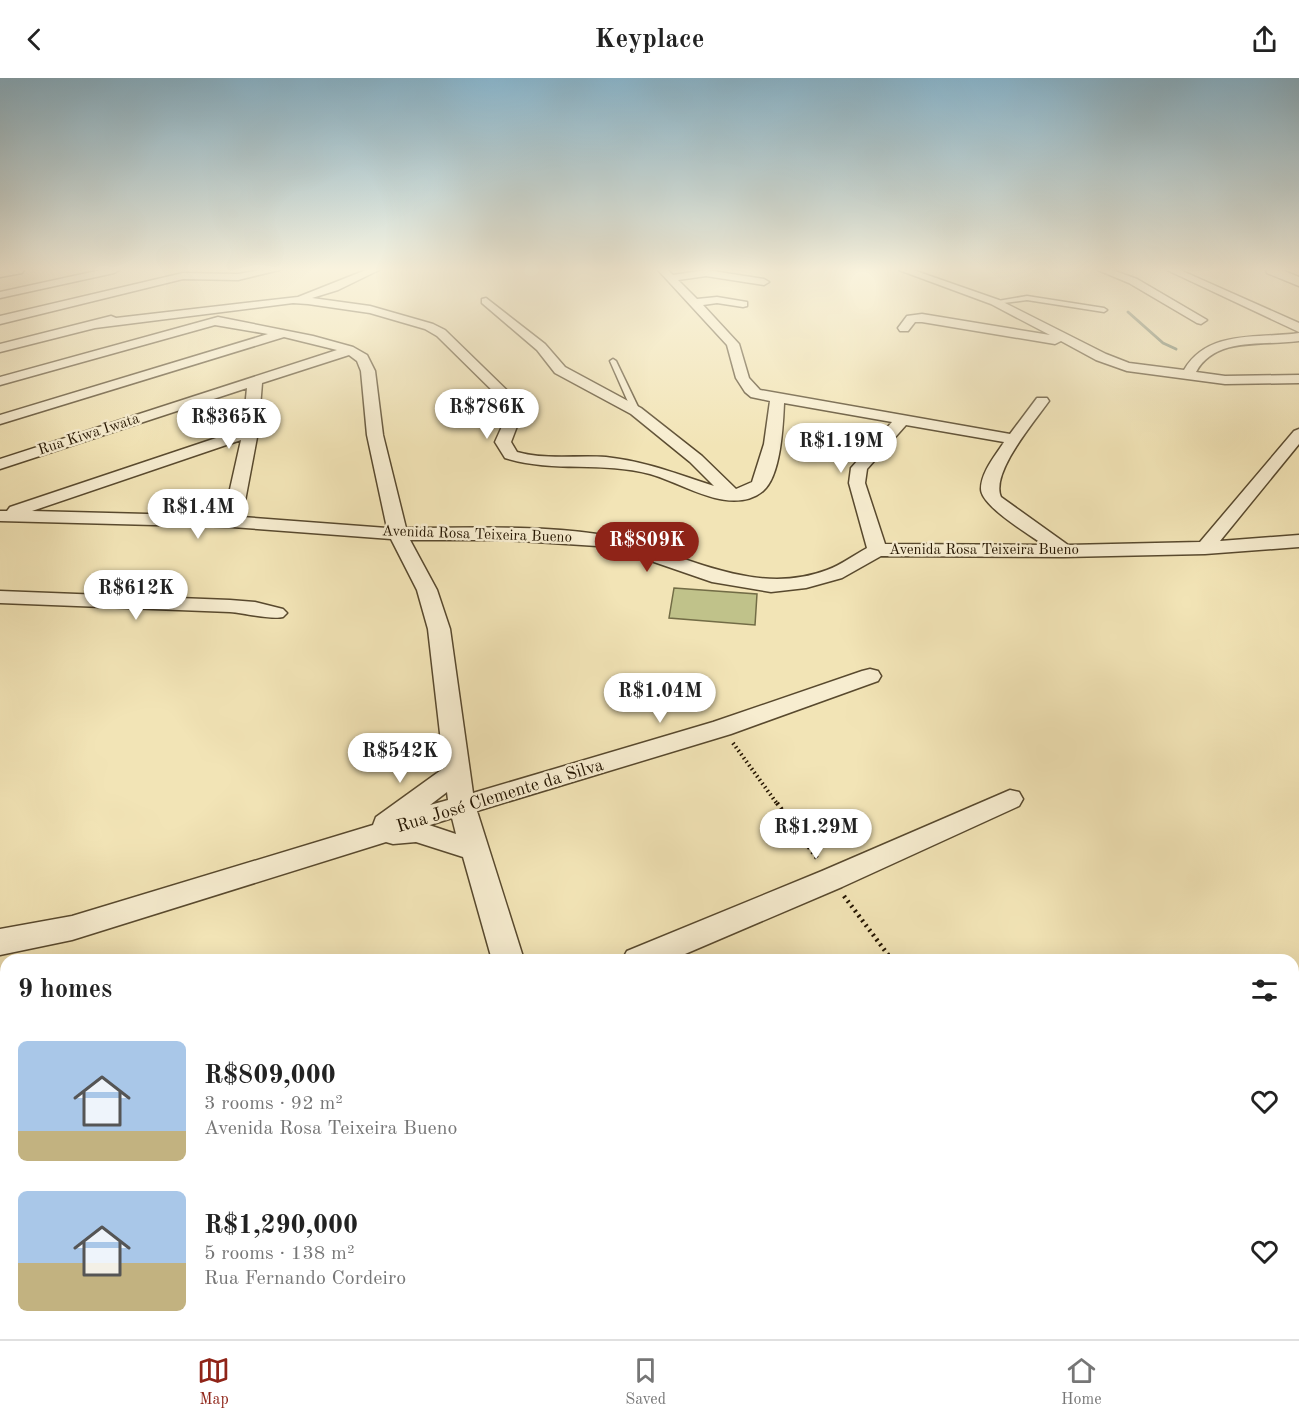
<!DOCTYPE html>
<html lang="en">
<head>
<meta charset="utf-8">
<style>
	:root { --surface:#fff; --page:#f2f2f2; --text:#222; --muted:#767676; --line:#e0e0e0; --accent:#8f2418 }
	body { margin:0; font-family:"Old Standard TT",serif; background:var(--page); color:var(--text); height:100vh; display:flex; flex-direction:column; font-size:22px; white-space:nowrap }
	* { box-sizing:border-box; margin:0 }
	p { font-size:20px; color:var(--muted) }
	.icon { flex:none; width:33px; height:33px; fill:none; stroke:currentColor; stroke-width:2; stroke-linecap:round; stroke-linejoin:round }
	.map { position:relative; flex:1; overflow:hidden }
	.panel { position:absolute; left:0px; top:876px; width:1299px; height:386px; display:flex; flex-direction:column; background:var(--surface); border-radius:18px 18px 0 0; box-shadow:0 6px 24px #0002 }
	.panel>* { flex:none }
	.price { position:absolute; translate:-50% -51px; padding:0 14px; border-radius:21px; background:#fff; color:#222; font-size:20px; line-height:39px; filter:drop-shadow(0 2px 3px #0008) }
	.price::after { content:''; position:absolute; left:50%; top:36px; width:18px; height:14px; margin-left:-9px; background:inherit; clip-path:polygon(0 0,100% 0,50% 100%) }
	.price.active { background:var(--accent); color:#fff }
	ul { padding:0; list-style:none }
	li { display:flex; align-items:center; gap:18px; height:150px; padding:0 18px }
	li span { display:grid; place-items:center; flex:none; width:168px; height:120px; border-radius:9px; color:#555 }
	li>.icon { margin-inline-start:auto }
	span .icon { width:72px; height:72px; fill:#fffc; stroke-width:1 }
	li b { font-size:26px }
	h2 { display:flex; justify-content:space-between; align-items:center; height:72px; padding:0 18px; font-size:26px }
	header { display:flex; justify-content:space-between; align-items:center; height:78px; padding:0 18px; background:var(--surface); font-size:27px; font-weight:800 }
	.tabs { display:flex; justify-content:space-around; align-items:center; height:84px; border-top:2px solid var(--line); background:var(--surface); font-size:16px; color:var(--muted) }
	.tabs a { display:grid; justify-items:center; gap:3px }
	.tabs .active { color:var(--accent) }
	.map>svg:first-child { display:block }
	.green { fill:#c0c28a; stroke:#726c46; stroke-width:1.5 }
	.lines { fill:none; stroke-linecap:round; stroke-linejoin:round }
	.stream { stroke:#6b7b69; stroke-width:3 }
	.service-casing { stroke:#58492e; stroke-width:3 }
	.minor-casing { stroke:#58492e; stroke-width:3 }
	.tertiary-casing { stroke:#58492e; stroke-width:3 }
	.secondary-casing { stroke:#241501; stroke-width:3 }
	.path-far2 { stroke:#241501; stroke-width:4; stroke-dasharray:1.5 3; stroke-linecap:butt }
	.path-far1 { stroke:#241501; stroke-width:4.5; stroke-dasharray:2 4; stroke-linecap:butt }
	.path { stroke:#241501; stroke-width:6; stroke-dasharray:2 4.5; stroke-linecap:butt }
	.service { fill:#f7edd0; fill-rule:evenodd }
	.minor { fill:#f7edd0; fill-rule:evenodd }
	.tertiary { fill:#f7edd0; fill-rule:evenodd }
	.secondary { fill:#f7edd0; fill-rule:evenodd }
	.labels { text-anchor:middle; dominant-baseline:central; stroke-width:5; stroke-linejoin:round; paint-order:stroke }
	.far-street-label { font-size:15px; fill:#241501; stroke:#f7edd0 }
	.street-label { font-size:18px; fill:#241501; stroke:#f7edd0 }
</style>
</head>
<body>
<header><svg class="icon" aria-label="back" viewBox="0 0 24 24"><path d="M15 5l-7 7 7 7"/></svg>Keyplace<svg class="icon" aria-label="share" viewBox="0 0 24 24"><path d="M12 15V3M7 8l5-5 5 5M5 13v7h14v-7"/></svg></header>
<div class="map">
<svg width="1299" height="1261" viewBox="0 0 1299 1261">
	<rect width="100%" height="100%" fill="#f2e4b6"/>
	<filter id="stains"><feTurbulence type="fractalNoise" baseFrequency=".00333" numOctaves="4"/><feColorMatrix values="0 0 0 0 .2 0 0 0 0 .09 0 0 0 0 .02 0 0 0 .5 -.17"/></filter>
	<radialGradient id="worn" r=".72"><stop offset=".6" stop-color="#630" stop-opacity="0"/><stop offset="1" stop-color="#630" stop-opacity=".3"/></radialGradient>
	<polygon class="green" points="674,510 757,516 755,547 669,540"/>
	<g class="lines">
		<polyline class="stream" points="1128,234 1163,265 1176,271"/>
		<defs>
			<g id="service">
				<polygon points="1027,218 1104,230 1107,232 1104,234 1027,222 995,226 992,224"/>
				<polygon points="613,281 616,283 640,333 639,335 632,333 610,283"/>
			</g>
			<g id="minor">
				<polygon points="101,192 119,192 114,195 0,220 0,214"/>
				<polygon points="260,192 279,192 238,202 183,201 0,246 0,238 183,195 238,196"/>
				<path d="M366,192H379L338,212L312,220L370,228L433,246L445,252L520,325L522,335L511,364L517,374C545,382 576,377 606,379C644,383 677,396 714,408L690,384L631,336L555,295L537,272L482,225V221L486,220L545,266L565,289L641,330L702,378L736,411L752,404L764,366L770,323L751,319L745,314L736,300L727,267L658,192H668L673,197L706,192L764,201L769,204L764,207L706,198L678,202L697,221L717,219L747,224V228L743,229L717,225L703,227L739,266L749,300L760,312L1010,356L1037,320H1047L1049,323C1035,343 990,395 1001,419L1068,467L1200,464L1294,353L1299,351V366L1220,463L1299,457V469L1205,476L1064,479L881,478L842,500L806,510L771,514L712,504L625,474L597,468L506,462H410L437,512L450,551L473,715L713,644L862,593L870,591L878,593L881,598L878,603L731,656L477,733L524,882H492L463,779L416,764L393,766L386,764L72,862L0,877V851L72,838L373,747L376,739L444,690L428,551L417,512L391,461L232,449L0,443V433H7L10,429L243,351L247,310L0,391V381L337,272L284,259L0,346V337L268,256L215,247L0,307V299L218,239L313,258L353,269L367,277L375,293L383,357L406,450C469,450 535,447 597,456C674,468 748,522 827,492C841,487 854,477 867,470L849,405L851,390L892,344L784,325C783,347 781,398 763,413C731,439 683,405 650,396C602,383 552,395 505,380L495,364L508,335L506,326L437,258L425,251L370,235L308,226L293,225L95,250L0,274V266L111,238L116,240L298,219ZM349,277L357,283L361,293L367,357L387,450L242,439L258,354L262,305ZM906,347L1004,364C996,377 981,394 981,411C981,428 1030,457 1044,467L885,466L865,405L867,391ZM241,362L224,438L32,433ZM447,714L448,722L430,727ZM452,740L456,756L429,747H430Z"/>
				<path d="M899,192H913L999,222L1106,276L1129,285L1184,292C1208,251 1258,261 1299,255V263C1264,268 1216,258 1196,294L1225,298L1299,297V305L1225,306L1127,293L1096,282L1061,263L1055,266L922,244H915L908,253H900L898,250L907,238L922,236L1050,257L991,226Z"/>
				<polygon points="1098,192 1112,192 1137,201 1207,242 1201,246 1197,245 1129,205"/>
				<polygon points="1167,192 1180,192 1299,245 1299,254"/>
				<path d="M0,513L230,522L255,524L283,531L287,535L283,539C271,542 244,535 230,534L0,525Z"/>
				<polygon points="1010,712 1019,714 1023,721 1019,728 842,809 671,882 622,882 627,873 822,793"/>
				<polygon points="6,1047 6,1085 0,1086 0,1048"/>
				<polygon points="348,1256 408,1256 406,1261 346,1261"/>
				<polygon points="557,1256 647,1256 649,1261 559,1261"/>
			</g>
			<polygon id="tertiary" points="1266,192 1282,192 1299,199 1299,208 1267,195"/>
			<polygon id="secondary" points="0,192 24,192 22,195 0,199"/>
		</defs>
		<use href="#service" class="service-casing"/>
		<use href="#minor" class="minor-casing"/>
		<use href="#tertiary" class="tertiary-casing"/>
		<use href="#secondary" class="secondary-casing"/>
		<polyline class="path-far2" points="733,665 778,727"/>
		<g class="path-far1">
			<polyline points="777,725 819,783"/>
			<polyline points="844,818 892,882"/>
		</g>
		<polyline class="path" points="1156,1256 1160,1261"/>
		<use href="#service" class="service"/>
		<use href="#minor" class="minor"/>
		<use href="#tertiary" class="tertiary"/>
		<use href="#secondary" class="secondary"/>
	</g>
	<linearGradient id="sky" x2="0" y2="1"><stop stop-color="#89b8d1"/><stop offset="0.52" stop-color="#f9f3de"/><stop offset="1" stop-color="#f9f3de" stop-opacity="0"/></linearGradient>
	<rect width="1299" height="368" fill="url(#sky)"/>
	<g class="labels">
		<g class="far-street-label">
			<text transform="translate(89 357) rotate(-18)">Rua Kiwa Iwata</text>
			<text transform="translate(477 457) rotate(2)">Avenida Rosa Teixeira Bueno</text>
			<text x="984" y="472">Avenida Rosa Teixeira Bueno</text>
		</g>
		<g class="street-label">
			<text transform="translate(500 718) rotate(-17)">Rua José Clemente da Silva</text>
		</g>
	</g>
	<rect width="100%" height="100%" filter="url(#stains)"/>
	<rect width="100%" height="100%" fill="url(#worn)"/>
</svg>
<b class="price" style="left:487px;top:362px">R$786K</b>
<b class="price" style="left:229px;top:372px">R$365K</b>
<b class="price" style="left:841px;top:396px">R$1.19M</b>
<b class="price" style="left:198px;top:462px">R$1.4M</b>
<b class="price active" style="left:647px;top:495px">R$809K</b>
<b class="price" style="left:136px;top:543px">R$612K</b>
<b class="price" style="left:660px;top:646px">R$1.04M</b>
<b class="price" style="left:400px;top:706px">R$542K</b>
<b class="price" style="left:816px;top:782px">R$1.29M</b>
<section class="panel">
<h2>9 homes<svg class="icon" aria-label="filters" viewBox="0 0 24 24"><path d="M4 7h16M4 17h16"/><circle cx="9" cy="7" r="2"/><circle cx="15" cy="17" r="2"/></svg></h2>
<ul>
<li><span style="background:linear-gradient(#a9c7e8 75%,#c2b280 0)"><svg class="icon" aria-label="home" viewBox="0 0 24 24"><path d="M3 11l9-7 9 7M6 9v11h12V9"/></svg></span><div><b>R$809,000</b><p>3 rooms · 92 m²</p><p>Avenida Rosa Teixeira Bueno</p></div><svg class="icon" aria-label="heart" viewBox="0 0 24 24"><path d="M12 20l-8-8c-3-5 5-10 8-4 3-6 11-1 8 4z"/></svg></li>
<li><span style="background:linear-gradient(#a9c7e8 60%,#c2b280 0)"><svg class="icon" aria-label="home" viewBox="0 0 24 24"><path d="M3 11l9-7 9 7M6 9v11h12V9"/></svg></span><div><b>R$1,290,000</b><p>5 rooms · 138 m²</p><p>Rua Fernando Cordeiro</p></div><svg class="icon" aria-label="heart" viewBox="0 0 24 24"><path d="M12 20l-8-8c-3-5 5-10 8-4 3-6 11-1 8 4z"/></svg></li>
</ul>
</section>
</div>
<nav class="tabs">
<a class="active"><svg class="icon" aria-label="map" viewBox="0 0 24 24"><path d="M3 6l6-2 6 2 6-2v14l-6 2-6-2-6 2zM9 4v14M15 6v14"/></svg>Map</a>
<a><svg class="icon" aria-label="saved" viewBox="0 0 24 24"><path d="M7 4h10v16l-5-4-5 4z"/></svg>Saved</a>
<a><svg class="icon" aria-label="home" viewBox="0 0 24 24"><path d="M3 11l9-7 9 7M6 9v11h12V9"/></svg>Home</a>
</nav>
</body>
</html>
